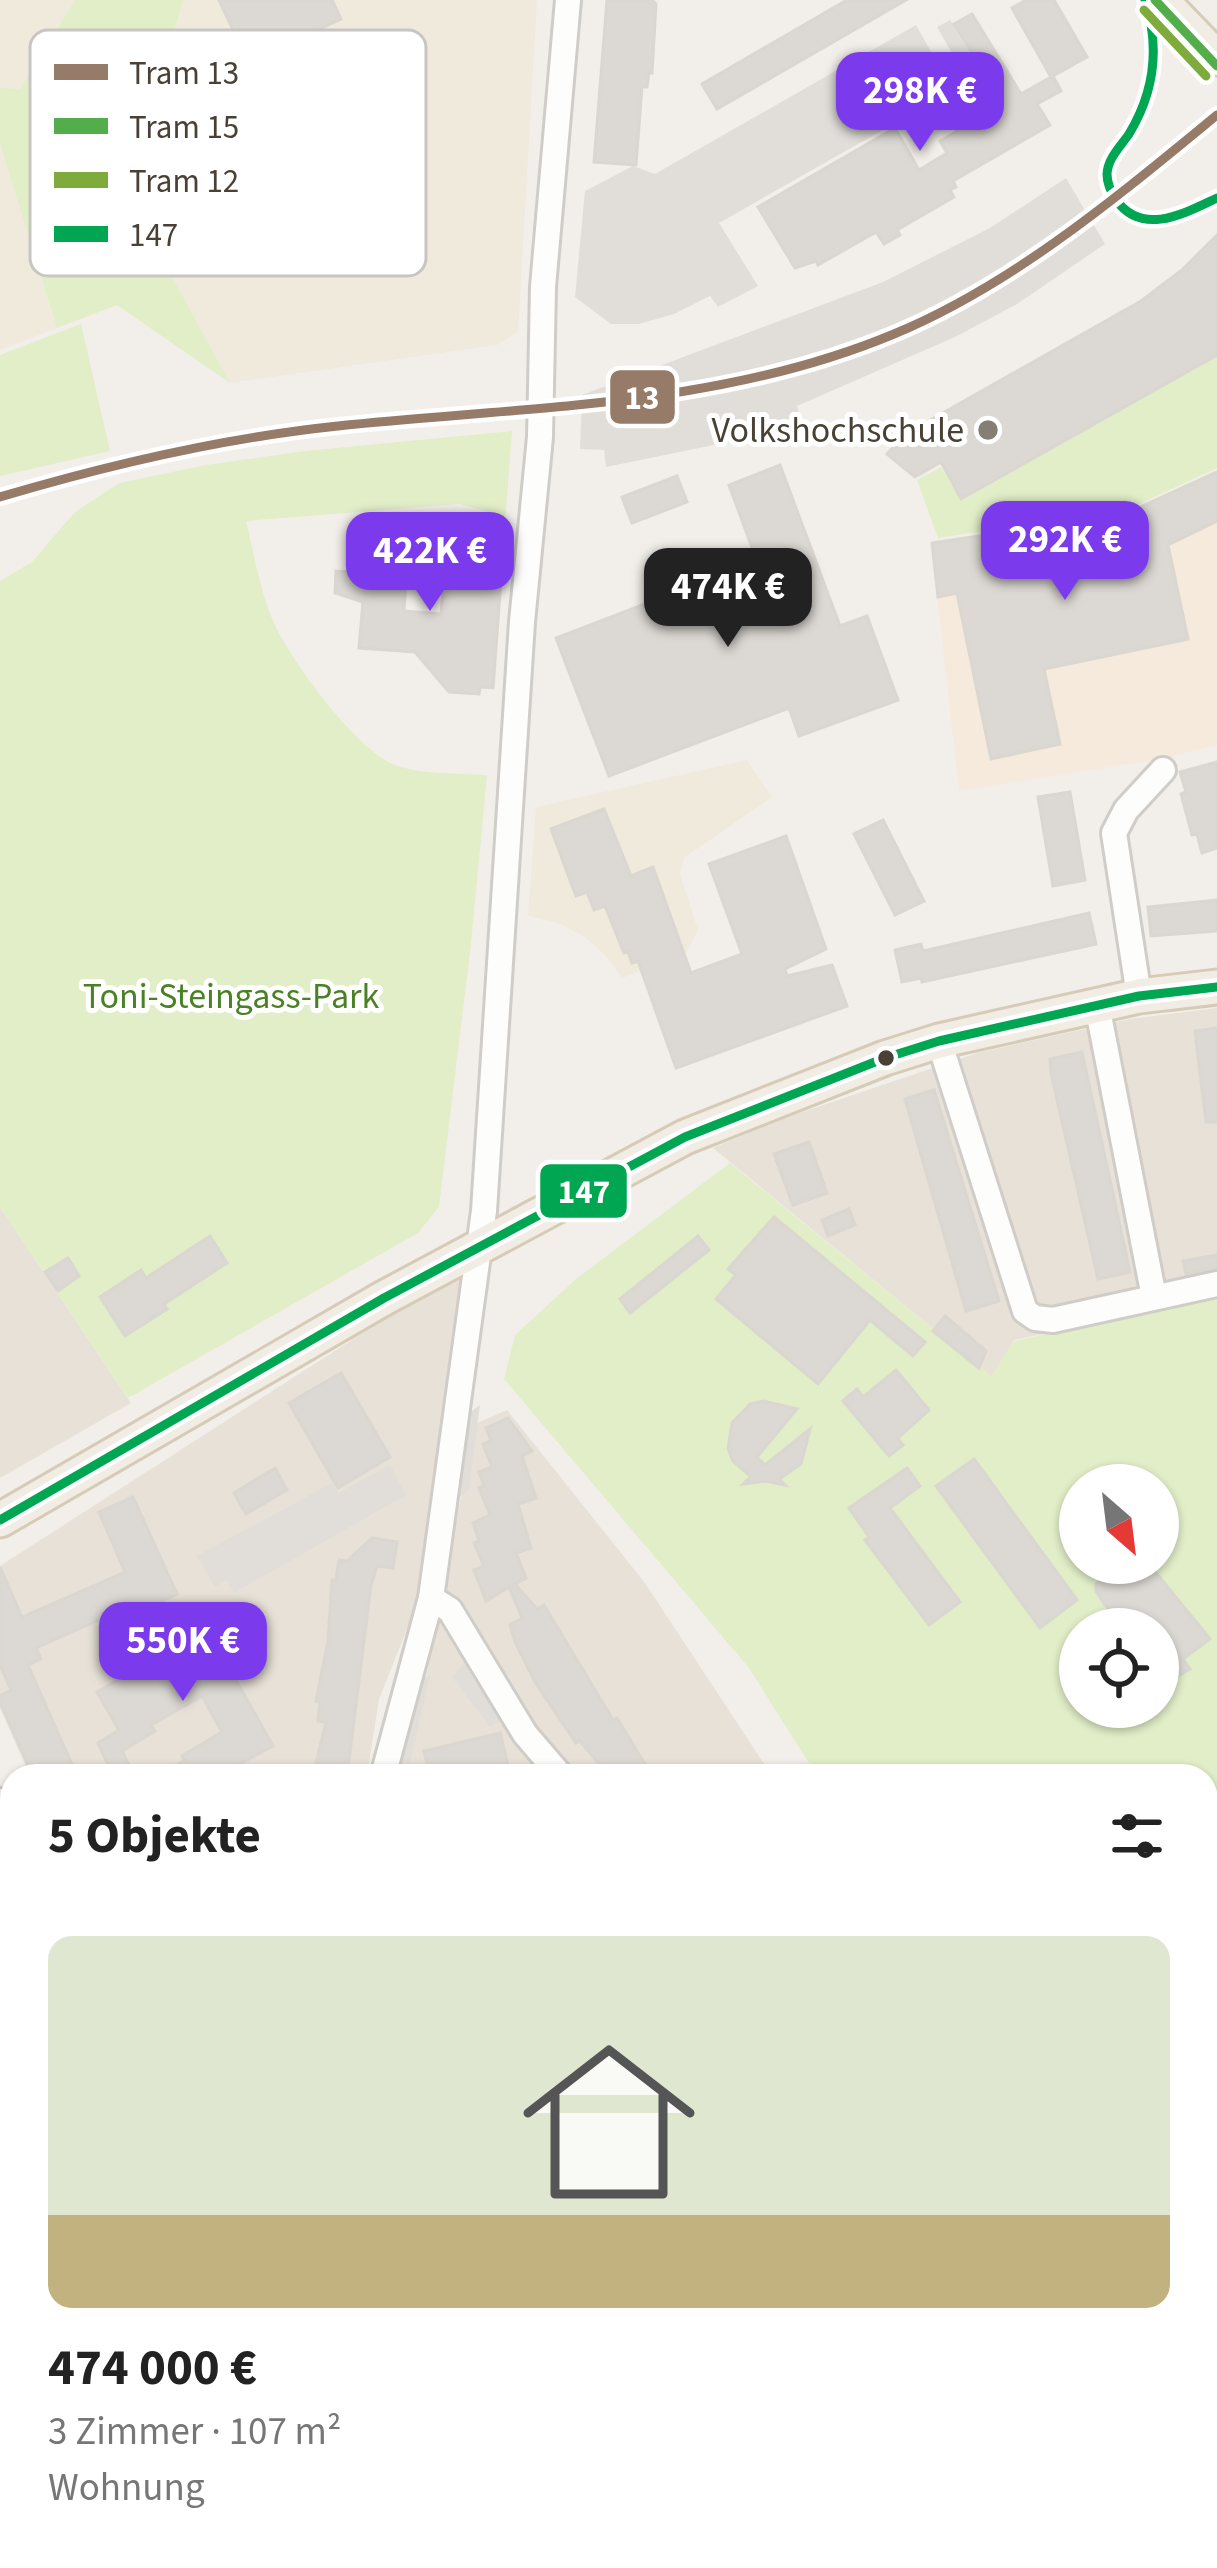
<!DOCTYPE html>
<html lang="de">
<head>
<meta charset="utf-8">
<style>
	:root { --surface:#fff; --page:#f6f6f6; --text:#222; --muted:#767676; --line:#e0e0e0; --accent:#7c3aed }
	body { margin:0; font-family:"Source Sans 3",sans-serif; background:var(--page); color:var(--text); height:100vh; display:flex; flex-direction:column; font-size:45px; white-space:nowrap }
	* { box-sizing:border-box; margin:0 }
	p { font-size:39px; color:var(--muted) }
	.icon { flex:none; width:66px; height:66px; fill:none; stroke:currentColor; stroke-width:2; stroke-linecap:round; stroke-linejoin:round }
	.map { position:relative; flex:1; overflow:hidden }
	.panel { position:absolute; left:0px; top:1764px; width:1218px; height:804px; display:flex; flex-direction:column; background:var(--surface); border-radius:36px 36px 0 0; box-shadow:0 3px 9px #0004 }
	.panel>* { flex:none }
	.needle { width:78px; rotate:152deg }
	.fabs { position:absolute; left:1059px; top:1464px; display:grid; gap:24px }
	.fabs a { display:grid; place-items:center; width:120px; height:120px; border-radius:50%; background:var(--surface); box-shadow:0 3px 9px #0004; font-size:60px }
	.price { position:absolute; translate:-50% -102px; padding:0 27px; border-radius:24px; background:var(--accent); color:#fff; font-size:39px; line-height:78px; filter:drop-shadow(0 3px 6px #0008) }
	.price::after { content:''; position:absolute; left:50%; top:72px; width:36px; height:27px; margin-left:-18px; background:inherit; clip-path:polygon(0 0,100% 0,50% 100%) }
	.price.active { background:#222; color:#fff }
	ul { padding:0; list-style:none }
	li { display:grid; align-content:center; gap:24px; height:636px; padding:0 48px }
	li+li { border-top:3px solid var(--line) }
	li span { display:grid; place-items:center; height:372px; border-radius:24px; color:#555 }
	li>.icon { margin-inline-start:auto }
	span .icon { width:216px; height:216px; fill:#fffc; stroke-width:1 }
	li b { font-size:51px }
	h2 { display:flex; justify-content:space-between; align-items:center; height:144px; padding:0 48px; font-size:51px }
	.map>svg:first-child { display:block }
	.residential { fill:#e7e1d7 }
	.commercial { fill:#f6eadc }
	.education { fill:#f0eadc }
	.green { fill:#e1eec8; fill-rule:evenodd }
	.parking { fill:#e1deda }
	.building { fill:#dcd8d3; stroke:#dad6d0; stroke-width:3; fill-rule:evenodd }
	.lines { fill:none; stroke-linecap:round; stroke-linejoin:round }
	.minor-casing { stroke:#d0cdc8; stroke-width:30 }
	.major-casing { stroke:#d6cbb6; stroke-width:39 }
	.minor { stroke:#fdfdfc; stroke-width:24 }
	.major { stroke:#f1ece4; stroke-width:33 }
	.bus-1-casing { stroke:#fff; stroke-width:18 }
	.bus-1 { stroke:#00a651; stroke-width:9 }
	.tram-1-casing { stroke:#fff; stroke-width:18 }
	.tram-2-casing { stroke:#fff; stroke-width:18 }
	.tram-3-casing { stroke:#fff; stroke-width:18 }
	.tram-1 { stroke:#967b68; stroke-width:9 }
	.tram-2 { stroke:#54ad4b; stroke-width:9 }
	.tram-3 { stroke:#7fab3d; stroke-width:9 }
	.poi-dot { fill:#847e74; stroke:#fff; stroke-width:4.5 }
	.bus-dot { fill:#494135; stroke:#fff; stroke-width:4.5 }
	.labels { text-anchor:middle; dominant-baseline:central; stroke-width:10; stroke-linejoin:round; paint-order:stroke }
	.poi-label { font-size:36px; fill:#494135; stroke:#fff; text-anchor:end }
	.park-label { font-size:36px; fill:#4a8123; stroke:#fff }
	.key { fill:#fff; stroke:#c8c6c2; stroke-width:3 }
	.key-label { font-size:33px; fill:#494135 }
	.line-badge { stroke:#fff; stroke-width:4.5 }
	.badge-label { font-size:33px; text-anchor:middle; font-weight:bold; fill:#fff }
</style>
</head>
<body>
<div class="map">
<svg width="1217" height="2568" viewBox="0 0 1217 2568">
	<rect width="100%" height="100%" fill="#f2efea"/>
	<g class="residential">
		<polygon points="1217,1008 1217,1298 1014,1340 992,1377 713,1148 782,1119 977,1053 1130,1019"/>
		<polygon points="0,1207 131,1403 0,1478"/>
		<polygon points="464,1268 419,1599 379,1699 367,1776 30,1776 0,1708 0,1566"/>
		<polygon points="507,1410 645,1583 772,1776 407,1776 475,1424"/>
		<polygon points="0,1883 12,1909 12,2556 57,2556 40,2568 0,2568"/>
	</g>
	<polygon class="commercial" points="1217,471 1217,745 1166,758 959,791 931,543 1125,514"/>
	<g class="education">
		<polygon points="0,0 75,0 20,89 0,88"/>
		<polygon points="183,0 537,0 518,332 497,345 230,383 134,207 164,67"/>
		<polygon points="0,144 57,328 0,350"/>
		<polygon points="747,760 772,797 684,858 680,874 698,930 686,953 622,978 606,956 585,937 558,923 528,916 536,807"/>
	</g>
	<g class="green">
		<polygon points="75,0 183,0 164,67 134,207 230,383 117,305 57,328 0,144 0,88 20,89"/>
		<polygon points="81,324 110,451 0,476 0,355"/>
		<polygon points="1217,356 1217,468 1128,509 938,538 917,480 941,467 961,501"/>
		<path d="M512,431L504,537L493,513L459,504L246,521C255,557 260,594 276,627C294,665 357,750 395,765C423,775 458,773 487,775L471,944L439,1207L418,1233L128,1398L0,1207V581L32,562L75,512L119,483L206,465L305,451Z"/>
		<path d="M730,1163L991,1376L1014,1341L1217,1298V2568H405L426,2556H1206V1776H817L749,1668L504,1379L515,1335L576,1279ZM1080,1485H1158V1563H1080ZM1080,1629H1158V1707H1080Z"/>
	</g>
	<g class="parking">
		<polygon points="950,20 981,73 968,81 937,27"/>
		<polygon points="916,25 953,90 719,223 758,286 718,307 710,296 674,314 639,324 611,324 575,297 585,191 633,166 655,174"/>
		<polygon points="1066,178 1105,244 1017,304 955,337 797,406 802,427 606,467 604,450 580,449 582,395 883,282 990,228"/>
		<polygon points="480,1405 469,1489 453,1503 463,1418"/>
		<polygon points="390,1465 406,1495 234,1593 226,1580 215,1587 197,1556 332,1483 338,1493"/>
		<polygon points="467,1660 505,1717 490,1727 452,1677"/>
		<polygon points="430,1675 407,1776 393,1776 415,1681"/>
		<polygon points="210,2556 291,2556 265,2568 207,2568"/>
	</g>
	<g class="building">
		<polygon points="219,0 332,0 341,19 248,62"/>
		<polygon points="607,0 652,0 656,4 652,73 649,72 647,87 642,87 636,165 594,162"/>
		<polygon points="847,0 906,0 717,109 702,84"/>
		<polygon points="1026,0 1054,0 1087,57 1053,76 1061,91 1037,104 1050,125 953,181 956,187 950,190 954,197 897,230 900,235 884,244 876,232 818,265 816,261 795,268 758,207 895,128 919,170 947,153 940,141 1003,105 954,24 972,14 1021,94 1051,77 1012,8"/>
		<polygon points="1217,235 1217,355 961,499 941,462 915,477 887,454 904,435 1141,301 1182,270"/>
		<polygon points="780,465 840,626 867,616 898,700 799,736 789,708 609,776 556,638 710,579 718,600 765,583 729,485"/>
		<polygon points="1217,472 1217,521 1168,545 1188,639 1044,669 1060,744 991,759 957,593 938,597 932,543 1125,514"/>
		<polygon points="677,476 687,502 632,523 622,497"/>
		<path d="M366,548L408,551V557L502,566L493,688L480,687L479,694L449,692L415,652L359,648L363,602L335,593L336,571L365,573ZM406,577L444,580L441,614L404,611Z"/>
		<polygon points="1217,762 1217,848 1202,853 1197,834 1192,835 1181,794 1186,792 1180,772"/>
		<polygon points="1070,792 1085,880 1053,886 1038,797"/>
		<polygon points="604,809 631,876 653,867 691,973 742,954 709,864 786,836 826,949 785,969 787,976 832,965 847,1006 676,1068 638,961 632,963 628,952 624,953 605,906 594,910 587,892 576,896 551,829"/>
		<polygon points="883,820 924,901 895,915 854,834"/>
		<polygon points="1217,900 1217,931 1151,936 1148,907"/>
		<polygon points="1089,913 1096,944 922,982 921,978 902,982 895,950 921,944 923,951"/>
		<polygon points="1217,1028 1217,1122 1206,1122 1195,1031"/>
		<polygon points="1082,1052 1130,1272 1098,1279 1051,1073 1050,1059"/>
		<polygon points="934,1090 999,1301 966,1311 905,1099"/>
		<polygon points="809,1142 827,1193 793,1205 774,1154"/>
		<polygon points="849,1209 855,1225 828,1236 822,1220"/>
		<polygon points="774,1217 925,1342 913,1356 870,1320 818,1384 716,1299 736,1275 728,1269"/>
		<polygon points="210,1236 227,1263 164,1304 167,1309 125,1336 100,1297 141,1270 146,1278"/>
		<polygon points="698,1236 709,1250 630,1313 620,1299"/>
		<polygon points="1217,1255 1217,1268 1186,1274 1183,1261"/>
		<polygon points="68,1258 79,1276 58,1291 45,1272"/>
		<polygon points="945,1316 986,1351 979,1368 933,1331"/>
		<polygon points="896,1370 929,1410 898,1438 903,1445 889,1456 843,1401 857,1389 863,1397"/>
		<polygon points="341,1373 390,1457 338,1488 289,1403"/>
		<polygon points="763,1401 797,1409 757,1457 765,1465 810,1429 801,1464 779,1479 785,1485 766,1481 743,1484 751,1477 733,1461 728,1449 732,1423 750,1404"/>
		<polygon points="508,1418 532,1451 522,1456 536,1498 518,1504 531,1548 516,1553 526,1578 515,1584 537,1609 544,1605 613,1720 617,1718 652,1776 609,1776 580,1741 576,1743 535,1682 515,1642 510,1625 522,1618 509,1587 486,1601 474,1570 484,1566 474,1543 479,1541 473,1523 490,1515 479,1488 484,1486 479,1472 492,1467 483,1444 491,1441 486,1428"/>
		<polygon points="974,1459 1077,1600 1040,1628 936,1486"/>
		<polygon points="275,1468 287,1490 246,1514 234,1493"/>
		<polygon points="907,1468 920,1486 890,1508 960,1602 929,1625 865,1540 869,1537 849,1508"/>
		<polygon points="133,1497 177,1594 142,1610 139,1602 36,1648 41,1659 28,1665 77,1776 33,1776 0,1702 0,1696 11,1690 0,1665 0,1567 22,1617 125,1572 99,1512"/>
		<polygon points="372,1538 397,1542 393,1568 377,1566 371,1585 347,1776 313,1776 326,1722 318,1721 320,1702 316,1701 328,1641 332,1580 336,1580 339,1560 347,1561"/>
		<polygon points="1123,1563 1148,1563 1210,1639 1183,1659 1190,1669 1168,1682 1158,1667 1158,1629 1121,1629 1096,1591 1096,1584"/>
		<polygon points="201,1618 273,1746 217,1776 159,1776 185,1760 182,1756 222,1732 202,1696 151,1725 155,1731 122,1751 134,1776 113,1776 98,1743 119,1730 97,1692 131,1672 126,1663"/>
		<polygon points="500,1733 511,1776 430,1776 424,1751"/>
	</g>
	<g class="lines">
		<defs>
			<g id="minor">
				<polyline points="1139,996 1114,833 1126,810 1163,770"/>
				<polyline points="1097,1005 1154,1297"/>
				<polyline points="939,1041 1025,1311 1035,1318 1053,1320 1217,1284"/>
				<polyline points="431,1598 450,1610 525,1734 561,1776"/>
				<polyline points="383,1776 431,1598 484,1211 522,622 540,437 543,287 568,0"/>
				<polyline points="0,1801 12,1828"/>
				<polyline points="328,2556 333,2568"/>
				<polyline points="66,2568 83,2556"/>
				<polyline points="177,2568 181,2556"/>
			</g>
			<g id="major">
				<polyline points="1161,0 1217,58"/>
				<polyline points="0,1520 384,1298 685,1137 885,1058 939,1041 1139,996 1217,987"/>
			</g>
		</defs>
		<use href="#minor" class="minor-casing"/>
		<use href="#major" class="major-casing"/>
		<use href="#minor" class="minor"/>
		<use href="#major" class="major"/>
		<defs>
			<g id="bus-1">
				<path d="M1145,0C1160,47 1155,91 1129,134C1120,147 1108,158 1107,174C1107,184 1111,192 1116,200C1143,237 1185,213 1217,198"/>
				<polyline points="0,1520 384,1298 685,1137 885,1058 939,1041 1139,996 1217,987"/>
			</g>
		</defs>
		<use href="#bus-1" class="bus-1-casing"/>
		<use href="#bus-1" class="bus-1"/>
		<defs>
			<path id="tram-1" d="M0,497C111,464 223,438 338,426C525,406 717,408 894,334C1014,284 1117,197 1217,115"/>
			<polyline id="tram-2" points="1155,0 1217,66"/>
			<polyline id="tram-3" points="1144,10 1206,76"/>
		</defs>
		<use href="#tram-1" class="tram-1-casing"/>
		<use href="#tram-2" class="tram-2-casing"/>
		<use href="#tram-3" class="tram-3-casing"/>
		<use href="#tram-1" class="tram-1"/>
		<use href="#tram-2" class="tram-2"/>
		<use href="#tram-3" class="tram-3"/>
	</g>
	<circle class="poi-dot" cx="988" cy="430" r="12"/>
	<circle class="bus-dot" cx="886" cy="1058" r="10"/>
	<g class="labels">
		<g class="poi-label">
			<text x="964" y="430">Volkshochschule</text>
		</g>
		<g class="park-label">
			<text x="231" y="996">Toni-Steingass-Park</text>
		</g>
	</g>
	<rect x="30" y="30" width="396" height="246" rx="18" class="key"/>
	<rect x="54" y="64" width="54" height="16" fill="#967b68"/>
	<rect x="54" y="118" width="54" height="16" fill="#54ad4b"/>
	<rect x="54" y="172" width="54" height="16" fill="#7fab3d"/>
	<rect x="54" y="226" width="54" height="16" fill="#00a651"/>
	<g class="key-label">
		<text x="129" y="84">Tram 13</text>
		<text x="129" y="138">Tram 15</text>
		<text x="129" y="192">Tram 12</text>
		<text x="129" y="246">147</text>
	</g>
	<g class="line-badge">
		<rect x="608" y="368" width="69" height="58" rx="12" fill="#967b68"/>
		<rect x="538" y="1162" width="91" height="58" rx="12" fill="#00a651"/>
	</g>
	<g class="badge-label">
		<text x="642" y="409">13</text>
		<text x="584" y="1203">147</text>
	</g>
</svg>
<div class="fabs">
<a><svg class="needle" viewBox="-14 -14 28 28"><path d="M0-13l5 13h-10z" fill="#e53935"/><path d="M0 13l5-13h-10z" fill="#767676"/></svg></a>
<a><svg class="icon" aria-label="locate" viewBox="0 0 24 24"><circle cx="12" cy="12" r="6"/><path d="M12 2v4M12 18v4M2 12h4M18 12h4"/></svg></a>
</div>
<b class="price" style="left:920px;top:154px">298K €</b>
<b class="price" style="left:1065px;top:603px">292K €</b>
<b class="price" style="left:430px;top:614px">422K €</b>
<b class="price active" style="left:728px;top:650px">474K €</b>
<b class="price" style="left:183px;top:1704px">550K €</b>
<section class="panel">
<h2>5 Objekte<svg class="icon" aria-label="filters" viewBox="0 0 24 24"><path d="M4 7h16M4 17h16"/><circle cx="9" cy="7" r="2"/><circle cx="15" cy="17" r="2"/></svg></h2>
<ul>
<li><span style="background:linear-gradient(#dfe7d0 75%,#c2b280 0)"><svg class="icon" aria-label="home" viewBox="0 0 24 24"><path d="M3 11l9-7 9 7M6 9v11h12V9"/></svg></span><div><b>474 000 €</b><p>3 Zimmer · 107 m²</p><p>Wohnung</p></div></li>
</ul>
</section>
</div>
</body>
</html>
